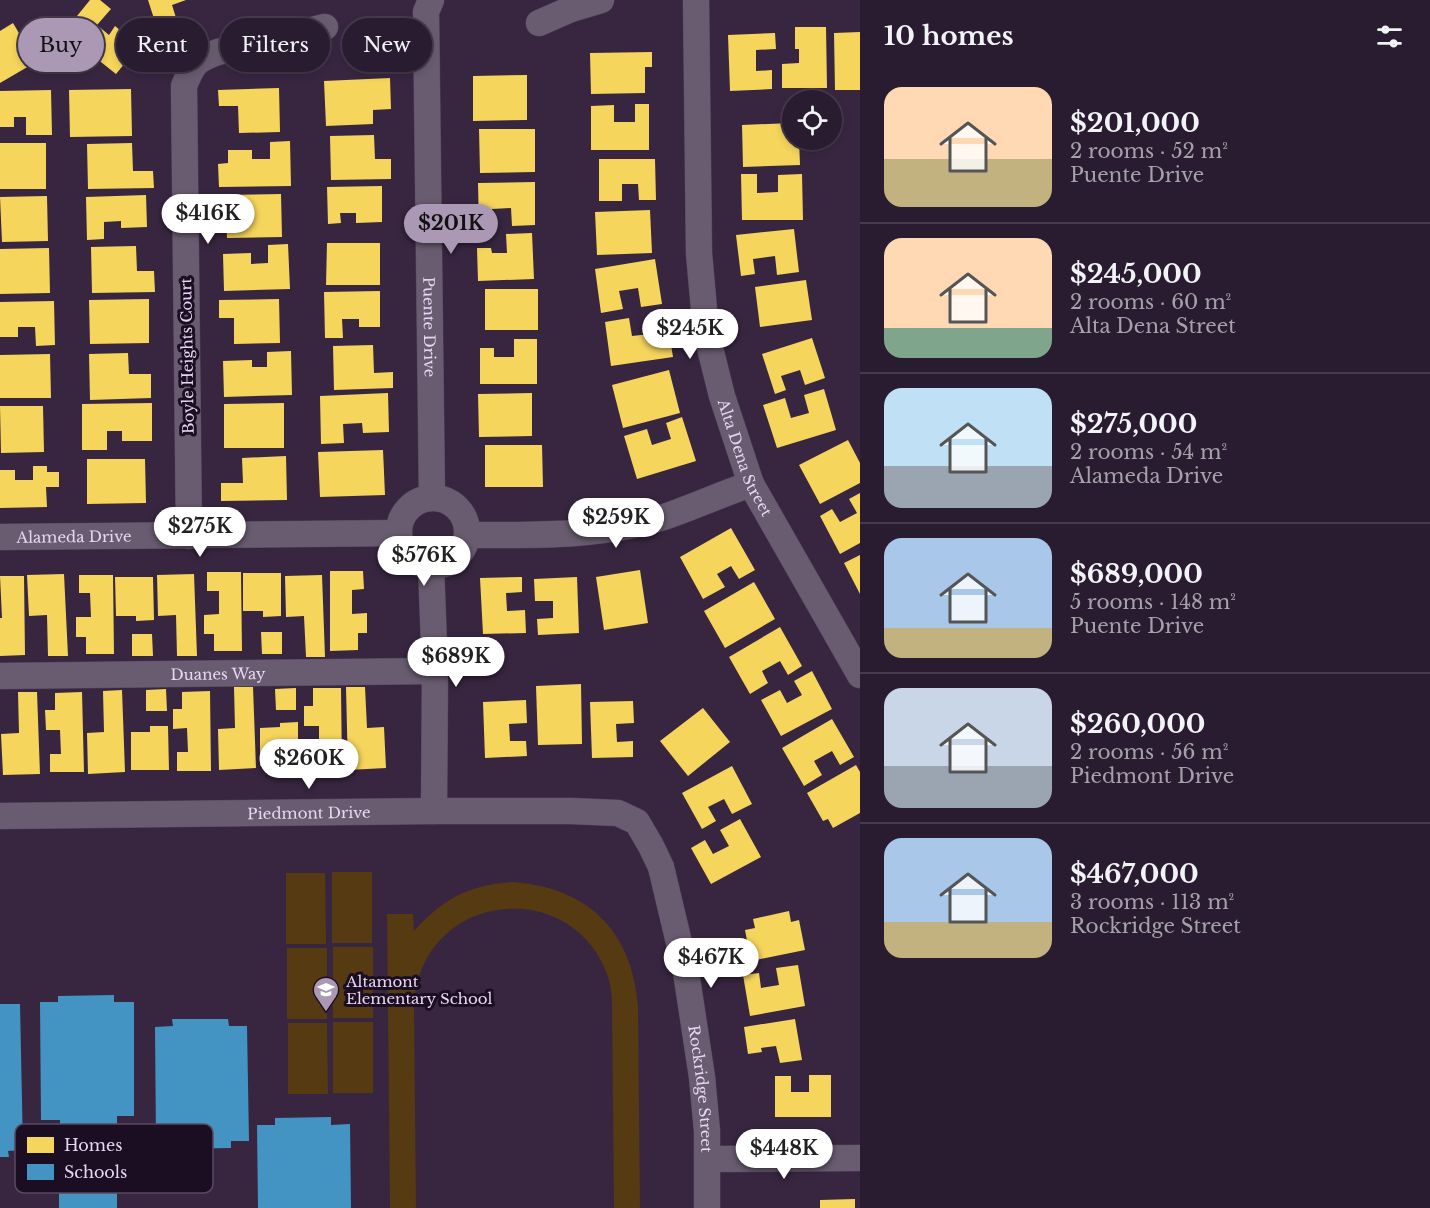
<!DOCTYPE html>
<html lang="en">
<head>
<meta charset="utf-8">
<style>
	:root { --surface:#2a1c30; --page:#322538; --text:#f1f3f6; --muted:#a5a1ab; --line:#463a4c; --accent:#ab98b4 }
	body { margin:0; font-family:"Libre Baskerville",serif; background:var(--page); color:var(--text); height:100vh; display:flex; flex-direction:column; font-size:22px; white-space:nowrap }
	* { box-sizing:border-box; margin:0 }
	p { font-size:20px; color:var(--muted) }
	.icon { flex:none; width:33px; height:33px; fill:none; stroke:currentColor; stroke-width:2; stroke-linecap:round; stroke-linejoin:round }
	.map { position:relative; flex:1; overflow:hidden }
	.details { display:flex; flex-direction:column; background:var(--surface); width:570px }
	.details>* { flex:none }
	.hud { position:absolute; left:18px; top:18px; width:570px; height:54px; display:flex; gap:12px }
	.controls { position:absolute; left:782px; top:90px; display:grid; gap:12px }
	.controls a { display:grid; place-items:center; width:60px; height:60px; border-radius:50%; background:var(--surface); box-shadow:0 3px 9px #0003,0 0 0 2px var(--line); font-size:30px }
	.price { position:absolute; translate:-50% -51px; padding:0 14px; border-radius:21px; background:#fff; color:#222; font-size:20px; line-height:39px; filter:drop-shadow(0 2px 3px #0008) }
	.price::after { content:''; position:absolute; left:50%; top:36px; width:18px; height:14px; margin-left:-9px; background:inherit; clip-path:polygon(0 0,100% 0,50% 100%) }
	.price.active { background:var(--accent); color:#111 }
	ul { padding:0; list-style:none }
	li { display:flex; align-items:center; gap:18px; height:150px; padding:0 24px }
	li+li { border-top:2px solid var(--line) }
	li span { display:grid; place-items:center; flex:none; width:168px; height:120px; border-radius:18px; color:#555 }
	li>.icon { margin-inline-start:auto }
	span .icon { width:72px; height:72px; fill:#fffc; stroke-width:1 }
	li b { font-size:26px }
	h2 { display:flex; justify-content:space-between; align-items:center; height:72px; padding:0 24px; font-size:26px }
	.pill { padding:0 21px; border-radius:27px; background:var(--surface); box-shadow:0 3px 9px #0003,0 0 0 2px var(--line); font-size:21px; line-height:54px }
	.pill.active { background:var(--accent); color:#111 }
	main { display:flex; flex:1; min-height:0 }
	.map>svg:first-child { display:block }
	.green { fill:#563a12 }
	.homes { fill:#f6d55c }
	.schools { fill:#4393c3 }
	.lines { fill:none; stroke-linecap:round; stroke-linejoin:round }
	.minor-casing { stroke:#53435a; stroke-width:27 }
	.minor { stroke:#695c70; stroke-width:26 }
	.labels { text-anchor:middle; dominant-baseline:central; stroke-width:6; stroke-linejoin:round; paint-order:stroke }
	.street-label { font-size:15px; fill:#e9d6f2; stroke:#1c0e22 }
	.poi-label { font-size:15px; fill:#e9d6f2; stroke:#1c0e22; text-anchor:start }
	.key { fill:#1c0e22; stroke:#5a4a60; stroke-width:1.5 }
	.key-label { font-size:16px; fill:#e9d6f2 }
</style>
</head>
<body>
<main>
<div class="map">
<svg width="860" height="1208" viewBox="0 0 860 1208">
	<rect width="100%" height="100%" fill="#382640"/>
	<g class="green">
		<rect x="332" y="872" width="40" height="71"/>
		<polygon points="286,873 325,873 326,944 286,944"/>
		<path d="M512,882C587,887 632,930 638,1006L640,1208H614L612,1006C612,995 611,984 607,974C575,886 449,887 419,976C415,986 415,997 414,1008L416,1208H390L387,914H413L414,931C442,899 469,885 512,882Z"/>
		<rect x="333" y="947" width="40" height="71"/>
		<rect x="287" y="948" width="40" height="71"/>
		<rect x="333" y="1022" width="40" height="71"/>
		<polygon points="288,1023 327,1023 328,1094 288,1094"/>
	</g>
	<g class="homes">
		<polygon points="90,0 100,0 111,9 97,25 109,35 115,26 139,46 116,74 72,39 85,23 77,16"/>
		<polygon points="148,0 186,0 172,5 177,21 157,28"/>
		<polygon points="13,23 36,62 0,83 0,31"/>
		<polygon points="795,27 826,27 827,88 782,88 782,64 799,63 799,49 795,49"/>
		<polygon points="860,32 860,90 835,90 834,33"/>
		<polygon points="775,33 776,49 756,50 756,71 772,70 772,89 730,91 728,35"/>
		<polygon points="652,52 652,67 645,67 645,93 591,94 590,53"/>
		<polygon points="527,75 527,120 473,121 473,76"/>
		<polygon points="390,78 391,109 373,110 373,124 326,126 324,81"/>
		<polygon points="279,88 280,132 239,133 238,106 219,106 218,90"/>
		<polygon points="131,89 132,136 70,137 69,90"/>
		<polygon points="51,90 52,135 26,135 26,117 14,117 14,127 0,127 0,91"/>
		<polygon points="635,104 649,104 649,150 591,150 591,106 614,105 614,122 635,122"/>
		<polygon points="792,123 792,140 799,140 800,165 743,167 742,125"/>
		<polygon points="479,129 535,129 535,172 480,173"/>
		<polygon points="374,135 375,159 391,159 391,179 331,180 330,136"/>
		<polygon points="290,141 291,186 219,187 218,164 228,163 228,150 252,150 252,159 270,159 270,142"/>
		<rect x="0" y="143" width="46" height="46"/>
		<polygon points="132,143 133,171 153,171 154,188 88,189 87,144"/>
		<polygon points="599,159 655,159 656,200 639,200 638,184 622,184 622,201 599,201"/>
		<polygon points="741,174 757,174 757,193 778,192 778,175 802,174 803,220 742,220"/>
		<polygon points="535,182 535,225 512,226 511,208 492,209 492,227 479,227 478,183"/>
		<polygon points="382,186 382,222 356,223 356,213 340,213 341,223 328,224 327,187"/>
		<polygon points="281,194 282,237 227,238 226,220 219,220 218,195"/>
		<polygon points="146,195 147,227 121,228 121,221 104,222 104,239 87,240 86,197"/>
		<polygon points="47,196 48,241 2,242 0,197"/>
		<polygon points="650,210 652,253 597,255 595,212"/>
		<polygon points="794,229 799,272 777,275 775,256 753,259 755,274 741,276 736,235"/>
		<polygon points="532,233 534,279 478,281 477,248 491,248 492,253 507,253 506,234"/>
		<polygon points="327,243 380,243 380,285 326,285"/>
		<polygon points="288,244 290,289 224,291 223,254 251,253 251,264 268,263 268,245"/>
		<polygon points="136,246 137,271 154,271 155,292 92,293 91,247"/>
		<polygon points="49,248 50,293 0,294 0,249"/>
		<polygon points="655,259 662,304 641,307 638,288 619,291 623,309 601,313 595,269"/>
		<polygon points="806,280 812,320 760,327 755,287"/>
		<rect x="485" y="289" width="53" height="41"/>
		<polygon points="380,291 380,327 359,327 359,319 342,319 343,338 325,338 324,292"/>
		<polygon points="149,299 149,343 90,344 89,300"/>
		<polygon points="279,299 280,343 234,344 234,318 219,318 219,300"/>
		<polygon points="54,301 55,345 36,346 35,327 18,327 18,337 0,337 0,302"/>
		<polygon points="666,313 673,357 611,366 605,322 629,318 632,336 650,334 647,316"/>
		<polygon points="812,338 825,378 805,385 800,370 781,376 786,390 775,394 762,354"/>
		<polygon points="514,339 537,339 537,384 480,384 480,348 494,348 494,357 514,357"/>
		<polygon points="373,345 374,373 393,372 393,388 334,390 333,346"/>
		<polygon points="291,351 292,395 224,397 223,361 252,360 252,367 267,367 267,352"/>
		<polygon points="128,353 129,374 151,374 151,398 90,400 89,354"/>
		<polygon points="50,354 51,398 0,398 0,355"/>
		<polygon points="669,370 680,413 623,428 612,385"/>
		<polygon points="824,389 836,430 777,448 763,405 785,398 791,418 809,413 804,395"/>
		<polygon points="388,393 389,432 363,433 362,423 343,424 344,443 321,444 320,396"/>
		<polygon points="532,393 532,436 479,437 478,394"/>
		<polygon points="152,403 152,441 122,441 122,431 107,431 107,450 82,450 82,404"/>
		<polygon points="284,403 284,448 224,448 224,404"/>
		<polygon points="0,406 43,406 44,452 1,453"/>
		<polygon points="682,417 696,461 637,479 624,436 647,429 652,445 671,439 666,423"/>
		<polygon points="848,440 860,463 860,483 820,504 799,465"/>
		<polygon points="485,445 542,445 543,487 485,487"/>
		<polygon points="383,450 385,495 320,497 318,452"/>
		<polygon points="286,456 287,500 221,501 221,483 243,483 242,458"/>
		<polygon points="87,459 145,459 146,503 87,504"/>
		<polygon points="33,466 47,466 47,472 59,472 59,487 46,487 47,507 0,508 0,470 15,470 15,480 33,480"/>
		<polygon points="860,493 860,543 840,554 820,516 832,509 840,522 857,513 849,499"/>
		<polygon points="731,528 755,570 739,579 731,566 717,574 725,587 703,599 680,557"/>
		<polygon points="860,555 860,594 844,563"/>
		<polygon points="640,570 648,623 604,630 596,577"/>
		<polygon points="330,571 363,571 364,589 352,590 352,614 367,613 367,633 358,633 358,650 330,651"/>
		<polygon points="207,572 241,572 242,651 214,651 214,634 204,634 204,615 219,614 219,591 207,591"/>
		<polygon points="243,573 281,573 281,616 263,617 263,611 243,611"/>
		<polygon points="64,574 68,656 48,656 47,615 29,616 27,575"/>
		<polygon points="194,574 197,656 177,656 176,615 158,616 157,575"/>
		<polygon points="79,575 113,575 114,654 86,654 86,637 76,637 76,617 91,617 90,593 79,593"/>
		<polygon points="322,575 325,657 306,657 304,616 286,617 285,576"/>
		<polygon points="0,576 24,576 25,655 0,656 0,618 2,618"/>
		<polygon points="115,577 153,577 154,620 136,621 136,616 116,616"/>
		<polygon points="522,577 522,592 506,593 507,611 525,610 526,633 483,634 480,578"/>
		<polygon points="577,577 579,633 538,635 537,619 553,618 553,601 535,601 534,579"/>
		<polygon points="754,582 775,619 725,648 704,611"/>
		<polygon points="780,627 802,666 788,675 780,661 762,671 768,683 750,694 729,657"/>
		<polygon points="261,632 282,632 282,654 262,654"/>
		<polygon points="132,634 152,634 153,656 132,656"/>
		<polygon points="812,671 832,709 781,736 761,700 780,690 787,703 802,695 794,681"/>
		<polygon points="581,684 582,744 538,745 536,686"/>
		<polygon points="234,687 253,687 256,768 219,770 218,729 235,728"/>
		<polygon points="346,687 365,687 367,728 384,727 386,768 348,770"/>
		<polygon points="296,688 296,710 276,710 275,689"/>
		<polygon points="313,688 341,688 342,768 308,768 308,749 319,749 319,726 304,726 304,706 313,706"/>
		<polygon points="166,689 167,711 146,711 146,690"/>
		<polygon points="122,690 125,772 88,774 87,733 104,732 103,691"/>
		<polygon points="210,691 211,771 177,771 177,752 188,752 187,728 173,729 173,709 182,709 182,692"/>
		<polygon points="18,692 37,692 40,774 3,775 1,734 19,733"/>
		<polygon points="82,692 84,772 50,772 50,754 61,754 60,730 46,730 45,710 55,710 55,693"/>
		<polygon points="526,700 527,723 509,724 510,741 526,741 527,756 485,758 483,702"/>
		<polygon points="633,701 634,723 616,724 617,742 633,741 633,757 592,758 590,702"/>
		<polygon points="703,708 730,742 688,776 660,741"/>
		<polygon points="832,719 854,757 840,765 832,751 814,761 822,775 804,786 782,748"/>
		<polygon points="298,722 298,766 260,766 260,728 280,727 280,723"/>
		<polygon points="150,726 168,726 169,770 131,770 131,732 150,732"/>
		<polygon points="856,765 860,772 860,813 833,828 828,819 823,821 807,793"/>
		<polygon points="732,766 752,804 732,814 724,799 708,807 716,821 702,829 682,793"/>
		<polygon points="740,819 761,857 711,884 691,848 705,840 713,854 729,846 720,830"/>
		<polygon points="789,911 791,922 799,920 805,950 751,961 745,930 755,928 753,919"/>
		<polygon points="798,965 805,1006 750,1016 743,975 759,973 761,988 779,985 776,968"/>
		<polygon points="795,1019 802,1060 780,1063 776,1046 761,1048 762,1052 748,1054 744,1027"/>
		<polygon points="809,1075 831,1075 831,1117 775,1117 775,1076 791,1076 791,1092 809,1092"/>
		<polygon points="855,1199 855,1208 820,1208 820,1200"/>
	</g>
	<g class="schools">
		<polygon points="114,995 114,1002 134,1002 134,1116 117,1116 117,1125 60,1125 60,1120 41,1120 40,1002 58,1002 58,996"/>
		<polygon points="0,1004 20,1004 23,1150 8,1151 9,1157 0,1157"/>
		<polygon points="172,1019 228,1019 229,1026 247,1026 249,1141 231,1141 231,1148 173,1149 173,1144 156,1144 155,1027 173,1026"/>
		<polygon points="331,1117 331,1125 350,1124 351,1208 258,1208 257,1125 275,1125 275,1118"/>
		<rect x="59" y="1167" width="58" height="41"/>
	</g>
	<g class="lines">
		<defs>
			<g id="minor">
				<path id="s1" d="M431,0L426,12L432,498"/>
				<path id="s2" d="M696,0L699,253L706,332L722,396L751,484L860,675"/>
				<polyline points="539,23 571,9 601,0"/>
				<circle cx="433" cy="532" r="34"/>
				<path d="M467,535C532,535 603,537 664,517C693,507 722,494 751,484"/>
				<path d="M189,536L184,86C193,64 195,60 218,52L325,27"/>
				<path id="s3" d="M0,537L399,533"/>
				<polyline points="431,566 435,671 434,811"/>
				<path id="s4" d="M0,676L435,671"/>
				<path id="s5" d="M0,816L434,811H571L618,813L637,822L651,846L661,867L686,972L702,1077L707,1131V1208"/>
				<polyline points="708,1159 860,1158"/>
			</g>
		</defs>
		<use href="#minor" class="minor-casing"/>
		<use href="#minor" class="minor"/>
	</g>
	<defs>
		<symbol id="school-pin" viewBox="-11 -11 22 30"><path d="M0 17L-7.5 6A9.5 9.5 0 1 1 7.5 6Z" fill="#ab98b4" stroke="#1c0e22"/><path d="M0-5L7-2L0 1L-7-2ZM-4 1L0 2.5L4 1V4Q0 6-4 4Z" fill="#fff"/></symbol>
	</defs>
	<g fill-rule="evenodd">
		<use href="#school-pin" x="311" y="975" width="30" height="40"/>
	</g>
	<g class="labels">
		<g class="street-label">
			<text stroke="none"><textPath href="#s1" startOffset="328">Puente Drive</textPath></text>
			<text transform="translate(187 356) rotate(-91)">Boyle Heights Court</text>
			<text stroke="none"><textPath href="#s2" startOffset="464">Alta Dena Street</textPath></text>
			<text stroke="none"><textPath href="#s3" startOffset="74">Alameda Drive</textPath></text>
			<text stroke="none"><textPath href="#s4" startOffset="218">Duanes Way</textPath></text>
			<text stroke="none"><textPath href="#s5" startOffset="309">Piedmont Drive</textPath></text>
			<text stroke="none"><textPath href="#s5" startOffset="916">Rockridge Street</textPath></text>
		</g>
		<g class="poi-label">
			<text x="346" y="981">Altamont<tspan x="346" dy="17">Elementary School</tspan></text>
		</g>
	</g>
	<rect x="15" y="1124" width="198" height="69" rx="9" class="key"/>
	<rect x="27" y="1137" width="27" height="16" fill="#f6d55c"/>
	<rect x="27" y="1164" width="27" height="16" fill="#4393c3"/>
	<g class="key-label">
		<text x="64" y="1151">Homes</text>
		<text x="64" y="1178">Schools</text>
	</g>
</svg>
<div class="controls">
<a><svg class="icon" aria-label="locate" viewBox="0 0 24 24"><circle cx="12" cy="12" r="6"/><path d="M12 2v4M12 18v4M2 12h4M18 12h4"/></svg></a>
</div>
<b class="price" style="left:208px;top:245px">$416K</b>
<b class="price active" style="left:451px;top:255px">$201K</b>
<b class="price" style="left:690px;top:360px">$245K</b>
<b class="price" style="left:616px;top:549px">$259K</b>
<b class="price" style="left:200px;top:558px">$275K</b>
<b class="price" style="left:424px;top:587px">$576K</b>
<b class="price" style="left:456px;top:688px">$689K</b>
<b class="price" style="left:309px;top:790px">$260K</b>
<b class="price" style="left:711px;top:989px">$467K</b>
<b class="price" style="left:784px;top:1180px">$448K</b>
<div class="hud">
<a class="pill active">Buy</a>
<a class="pill">Rent</a>
<a class="pill">Filters</a>
<a class="pill">New</a>
</div>
</div>
<section class="details">
<h2>10 homes<svg class="icon" aria-label="filters" viewBox="0 0 24 24"><path d="M4 7h16M4 17h16"/><circle cx="9" cy="7" r="2"/><circle cx="15" cy="17" r="2"/></svg></h2>
<ul>
<li><span style="background:linear-gradient(#ffd9b3 60%,#c2b280 0)"><svg class="icon" aria-label="home" viewBox="0 0 24 24"><path d="M3 11l9-7 9 7M6 9v11h12V9"/></svg></span><div><b>$201,000</b><p>2 rooms · 52 m²</p><p>Puente Drive</p></div></li>
<li><span style="background:linear-gradient(#ffd9b3 75%,#7fa58c 0)"><svg class="icon" aria-label="home" viewBox="0 0 24 24"><path d="M3 11l9-7 9 7M6 9v11h12V9"/></svg></span><div><b>$245,000</b><p>2 rooms · 60 m²</p><p>Alta Dena Street</p></div></li>
<li><span style="background:linear-gradient(#bfe0f5 65%,#9aa5b1 0)"><svg class="icon" aria-label="home" viewBox="0 0 24 24"><path d="M3 11l9-7 9 7M6 9v11h12V9"/></svg></span><div><b>$275,000</b><p>2 rooms · 54 m²</p><p>Alameda Drive</p></div></li>
<li><span style="background:linear-gradient(#a9c7e8 75%,#c2b280 0)"><svg class="icon" aria-label="home" viewBox="0 0 24 24"><path d="M3 11l9-7 9 7M6 9v11h12V9"/></svg></span><div><b>$689,000</b><p>5 rooms · 148 m²</p><p>Puente Drive</p></div></li>
<li><span style="background:linear-gradient(#c9d6e8 65%,#9aa5b1 0)"><svg class="icon" aria-label="home" viewBox="0 0 24 24"><path d="M3 11l9-7 9 7M6 9v11h12V9"/></svg></span><div><b>$260,000</b><p>2 rooms · 56 m²</p><p>Piedmont Drive</p></div></li>
<li><span style="background:linear-gradient(#a9c7e8 70%,#c2b280 0)"><svg class="icon" aria-label="home" viewBox="0 0 24 24"><path d="M3 11l9-7 9 7M6 9v11h12V9"/></svg></span><div><b>$467,000</b><p>3 rooms · 113 m²</p><p>Rockridge Street</p></div></li>
</ul>
</section>
</main>
</body>
</html>
